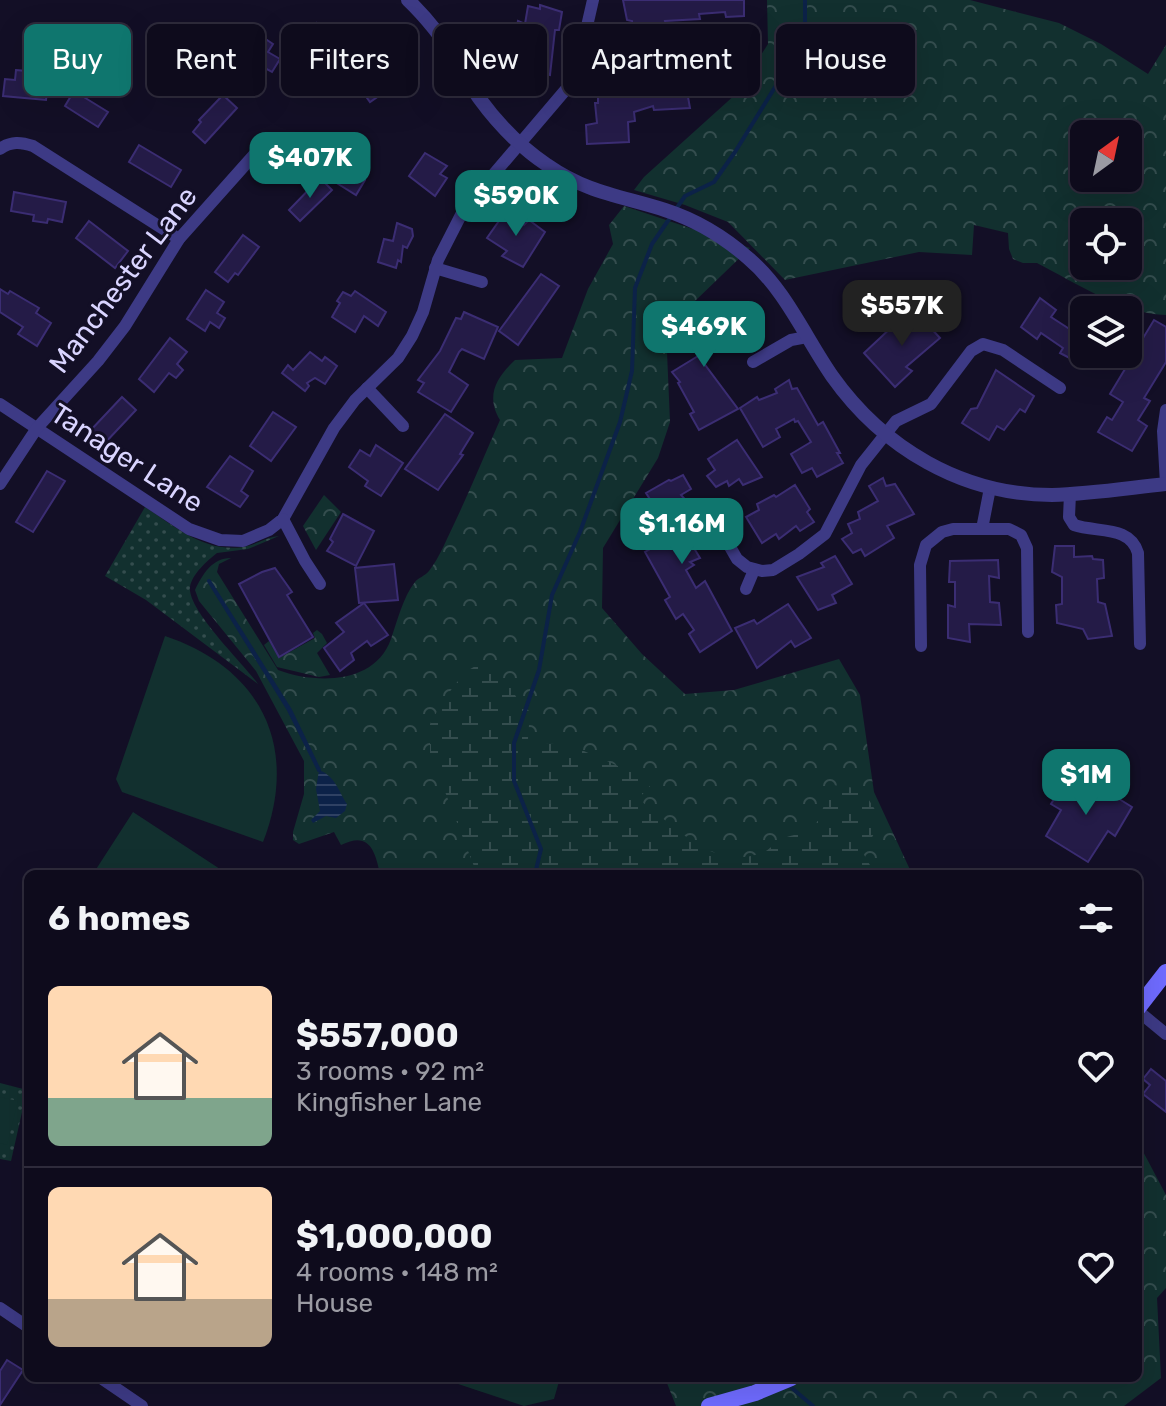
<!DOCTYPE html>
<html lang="en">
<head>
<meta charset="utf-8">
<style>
	:root { --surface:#0e0b1c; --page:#171425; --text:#f1f3f6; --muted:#9b9ba3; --line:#2e2b3b; --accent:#0f766e }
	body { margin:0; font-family:Rubik,sans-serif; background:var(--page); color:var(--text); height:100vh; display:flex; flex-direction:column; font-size:30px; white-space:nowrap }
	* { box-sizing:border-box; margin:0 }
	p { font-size:26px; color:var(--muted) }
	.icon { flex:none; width:44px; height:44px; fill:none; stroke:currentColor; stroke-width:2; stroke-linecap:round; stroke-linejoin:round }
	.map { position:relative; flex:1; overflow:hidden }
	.panel { position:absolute; left:24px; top:870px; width:1118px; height:512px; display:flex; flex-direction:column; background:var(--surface); border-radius:12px; box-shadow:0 8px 32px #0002,0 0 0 2px var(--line) }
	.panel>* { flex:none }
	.guide { position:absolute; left:24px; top:24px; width:1118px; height:72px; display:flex; gap:16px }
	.needle { width:52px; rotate:33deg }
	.controls { position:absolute; left:1070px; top:120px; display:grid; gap:16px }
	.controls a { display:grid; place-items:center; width:72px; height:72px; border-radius:12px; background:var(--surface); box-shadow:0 8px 32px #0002,0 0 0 2px var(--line); font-size:40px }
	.price { position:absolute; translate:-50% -68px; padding:0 18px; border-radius:16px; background:var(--accent); color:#fff; font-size:26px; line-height:52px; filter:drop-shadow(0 2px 4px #0008) }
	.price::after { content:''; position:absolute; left:50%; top:48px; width:24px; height:18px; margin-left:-12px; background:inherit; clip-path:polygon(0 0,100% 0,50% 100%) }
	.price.active { background:#222; color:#fff }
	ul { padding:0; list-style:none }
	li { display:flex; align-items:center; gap:24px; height:200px; padding:0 24px }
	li+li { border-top:2px solid var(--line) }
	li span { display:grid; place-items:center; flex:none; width:224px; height:160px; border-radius:12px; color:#555 }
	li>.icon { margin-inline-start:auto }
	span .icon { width:96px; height:96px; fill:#fffc; stroke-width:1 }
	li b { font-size:34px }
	h2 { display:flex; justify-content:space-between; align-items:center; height:96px; padding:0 24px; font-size:34px }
	.tag { padding:0 28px; border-radius:12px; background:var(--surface); box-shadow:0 8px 32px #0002,0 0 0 2px var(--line); font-size:28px; line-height:72px }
	.tag.active { background:var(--accent); color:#fff }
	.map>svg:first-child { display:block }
	.forest { fill:url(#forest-crowns); fill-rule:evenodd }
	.wetland { fill:url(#wetland-marsh) }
	.park { fill:url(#park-dots) }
	.garden { fill:#12302f }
	.water { fill:url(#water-rules) }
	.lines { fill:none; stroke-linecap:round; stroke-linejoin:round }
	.stream { stroke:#0c2248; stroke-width:4 }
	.building { fill:#241b47; stroke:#3b2d73; stroke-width:2 }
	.minor { stroke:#3d3a85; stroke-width:12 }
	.tertiary { stroke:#3d3a85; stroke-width:14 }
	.secondary { stroke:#6f6bff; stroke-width:16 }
	.labels { text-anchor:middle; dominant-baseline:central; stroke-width:6; stroke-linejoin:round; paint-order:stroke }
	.street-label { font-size:28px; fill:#d9d4ff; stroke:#130f26 }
</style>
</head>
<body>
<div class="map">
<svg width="1166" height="1406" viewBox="0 0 1166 1406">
	<defs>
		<pattern id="forest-crowns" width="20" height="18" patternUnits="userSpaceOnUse" patternTransform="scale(2)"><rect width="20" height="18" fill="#12302f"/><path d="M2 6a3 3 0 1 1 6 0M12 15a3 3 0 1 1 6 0" fill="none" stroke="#344d4e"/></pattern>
		<pattern id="wetland-marsh" width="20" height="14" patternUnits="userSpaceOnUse" patternTransform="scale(2)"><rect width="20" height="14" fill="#12302f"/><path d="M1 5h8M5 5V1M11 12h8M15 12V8" fill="none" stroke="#344d4e"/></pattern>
		<pattern id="park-dots" width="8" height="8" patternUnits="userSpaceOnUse" patternTransform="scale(2)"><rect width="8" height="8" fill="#12302f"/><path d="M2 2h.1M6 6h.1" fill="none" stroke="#344d4e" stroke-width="1.8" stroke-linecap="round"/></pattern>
		<pattern id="water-rules" width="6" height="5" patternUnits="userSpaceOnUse" patternTransform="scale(2)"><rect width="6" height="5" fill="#0c2248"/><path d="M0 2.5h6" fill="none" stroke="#2f4163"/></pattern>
	</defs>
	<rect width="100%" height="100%" fill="#130f26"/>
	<g class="forest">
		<path d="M767,0H970L1059,23L1101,44L1148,74L1166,45V315C1125,315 1074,282 1037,263H1023L1013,259L1009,249L1008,233L974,225L972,255L919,252L785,280L728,222L685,205L634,190L644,177L737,93L768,44ZM1128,134V178H1084V134ZM1128,222V266H1084V222Z"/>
		<path d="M624,206L750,248L666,329L670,422L658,458L603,548L602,608L642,654L685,694L734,690L839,659L860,695L874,792L912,874H380C375,850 369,831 341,845L334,832L299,844L293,840V832L304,794V761L256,671L199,601L195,590C203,574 212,558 231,558L219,564L217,572L278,670C315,684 375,685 391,639C397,622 403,597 415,582C418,578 425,576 429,571C440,557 447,538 455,522C471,488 485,454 500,420C485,395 497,377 515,360L562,358L588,289L613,244L609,225Z"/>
		<polygon points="324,495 341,512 316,550 303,526"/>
		<polygon points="317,630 322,634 327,643 317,653 330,675 319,677 277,667 264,645 269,641 279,658 315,638 313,633"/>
		<polygon points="1138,1142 1166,1195 1166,1288 1157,1298 1161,1378 1124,1406 676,1406 665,1378 1138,1378"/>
	</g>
	<path class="wetland" d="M479,664L506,680L518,700L530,712L527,751L548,743L568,744L645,778L652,784L638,799C677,826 710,871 762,853C770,850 775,842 782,839C791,835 803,833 813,831L833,785L862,789L879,816L875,832L863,853L874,872L908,874H477L430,753V724L444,699L465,672Z"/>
	<g class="park">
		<path d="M145,507C174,526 205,553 243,547C256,545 267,537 279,536L248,549L217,553C207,561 192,574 190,587C187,610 243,663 258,684L146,600L105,576Z"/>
		<polygon points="0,1083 27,1090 11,1161 0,1159"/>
	</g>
	<g class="garden">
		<path d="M165,636C261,668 300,747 263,842L122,792L116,779Z"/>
		<polygon points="133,812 220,869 217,874 93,874"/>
		<polygon points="0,1097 18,1101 7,1145 0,1143"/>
		<polygon points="440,1378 560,1378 554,1399 524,1406"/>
	</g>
	<path class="water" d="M319,770C335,776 338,790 347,804L345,811L336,818L326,816L313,823L311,820L320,811L316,789Z"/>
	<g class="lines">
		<g class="stream">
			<polygon points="209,581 290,710 319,770 289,710"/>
			<polyline points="535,874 541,849 514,781 514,743 539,670 552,595 580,532 620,422 632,371 635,288 652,244 685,196 714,182 735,152 793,58 805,30 805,0"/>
			<polyline points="786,1383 813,1406"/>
		</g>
	</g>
	<g class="building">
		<polygon points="623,0 744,0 744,16 726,17 725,12 699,14 700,19 665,21 667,29 632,29 632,21 627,20"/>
		<polygon points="540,5 562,12 559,30 555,30 550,75 517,68 517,51 512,49 513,30 516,31 518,21 525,24 528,6 540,9"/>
		<polygon points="317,23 330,31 324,41 328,44 320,57 324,60 317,72 306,65 309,60 303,56 306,52 297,47 306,31 311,34"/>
		<polygon points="249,28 273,44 268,52 280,59 272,72 234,51"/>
		<polygon points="363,62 386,91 370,102 362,91 356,95 345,75"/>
		<polygon points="682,62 681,74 687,75 687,84 690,84 690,96 688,97 690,108 654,110 653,106 634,112 635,121 628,122 629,142 587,144 586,125 597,123 595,103 598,103 598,95 603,95 602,68"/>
		<polygon points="16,70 26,71 25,80 48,84 46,100 3,96 5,79 15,80"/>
		<polygon points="74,91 108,112 98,127 65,106"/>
		<polygon points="223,95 237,108 205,143 193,132 201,122 199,120"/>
		<polygon points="139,145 181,170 171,187 129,162"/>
		<polygon points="425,153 447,166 440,174 447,178 435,196 409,176"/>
		<polygon points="344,167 365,180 356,195 335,182"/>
		<polygon points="320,178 332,190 300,221 289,210"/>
		<polygon points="14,192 66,202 62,222 48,219 47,223 33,221 34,215 11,211"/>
		<polygon points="506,211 524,225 529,220 545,232 523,267 502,256 507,251 487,238"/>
		<polygon points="89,221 128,251 115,268 76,238"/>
		<polygon points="397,223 412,229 413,236 407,248 403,246 401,262 398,260 396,268 378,262 384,239 393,241"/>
		<polygon points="243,235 259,247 238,275 235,273 228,282 215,272"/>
		<polygon points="541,274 559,286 518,345 499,331"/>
		<polygon points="0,289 8,294 10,291 39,308 36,313 51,323 37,346 18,334 23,327 0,312"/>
		<polygon points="206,290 224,302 217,313 225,318 219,328 210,322 205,331 187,319"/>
		<polygon points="355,291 386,312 378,326 364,316 355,332 332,317 340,303 337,301 343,292 351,296"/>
		<polygon points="1040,298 1056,310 1051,317 1071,330 1077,323 1084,328 1084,350 1077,362 1060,353 1063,348 1041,333 1037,339 1021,327"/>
		<polygon points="712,304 728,329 724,331 730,339 700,358 738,409 699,430 690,414 694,412 678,383 680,382 672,372 698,356 679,325"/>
		<polygon points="464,312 498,327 484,359 462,349 459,352 449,372 468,385 451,412 418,392 424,383 418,380 440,351 456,318 461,319"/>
		<polygon points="916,312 940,338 906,367 912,371 895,387 864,353 894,325 895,329"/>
		<polygon points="1154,320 1166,327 1166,362 1144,398 1150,401 1138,420 1147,426 1132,451 1098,432 1107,417 1112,420 1123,402 1110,394 1125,369 1120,366 1129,350 1134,353"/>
		<polygon points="170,338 187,352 177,364 183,370 176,378 169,373 154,392 139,379"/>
		<polygon points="310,352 322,361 325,357 337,366 325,384 315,378 307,383 309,386 305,391 282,373 288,365 293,370"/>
		<polygon points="996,370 1034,396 1025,412 1020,409 1004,430 997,426 989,440 962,423 971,409 977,408"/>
		<polygon points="789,380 792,389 797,388 818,425 823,422 840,453 837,453 843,463 817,477 812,468 802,473 791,454 811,442 798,421 795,422 794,419 776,429 780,437 763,447 740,408 757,397 759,400 777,393 775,389"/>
		<polygon points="122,397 136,410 103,445 89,432"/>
		<polygon points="273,412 296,427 271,461 250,446"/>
		<polygon points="445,414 473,433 460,454 463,455 438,490 405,469"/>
		<polygon points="737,440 762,477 743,485 739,479 729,486 727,481 716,487 707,476 715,470 708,459"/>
		<polygon points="376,445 403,463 381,496 365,486 368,481 349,467 360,450 370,456"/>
		<polygon points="230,456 253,471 241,491 248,496 240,507 207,487"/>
		<polygon points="47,471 65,481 33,532 16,522"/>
		<polygon points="683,475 691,489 681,495 690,505 678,512 681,514 675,517 700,558 690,562 694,565 686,570 696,588 705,581 732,631 700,652 689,634 694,630 683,614 676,619 665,600 670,597 645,552 663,542 644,512 655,507 646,493 669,480 671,481"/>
		<polygon points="883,478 886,486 895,484 914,514 887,526 894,538 865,556 861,549 853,553 842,539 852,533 848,524 860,519 858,512 878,501 869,486"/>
		<polygon points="795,485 810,509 807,512 814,522 800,531 796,526 779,539 776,534 762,543 746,517 759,510 757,504 774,495 776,497"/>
		<polygon points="343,514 374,531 356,566 327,551 333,542 330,539"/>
		<polygon points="1055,546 1074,546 1074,557 1092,556 1093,559 1103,560 1104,578 1097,579 1098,602 1105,604 1112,636 1088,639 1083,629 1057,623 1056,605 1062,604 1062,577 1052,572"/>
		<polygon points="835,556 852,584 832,595 836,603 818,610 797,577 824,567 821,563"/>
		<polygon points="998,560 999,578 989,576 990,602 999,603 1001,625 969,624 970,642 948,638 948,605 955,607 955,582 949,582 950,561"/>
		<polygon points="394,564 398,600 359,603 355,568"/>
		<polygon points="275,568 292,592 287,595 313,637 279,657 239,584 262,572"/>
		<polygon points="364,603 388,635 371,646 367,641 351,653 354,660 340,671 324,648 344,632 336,623"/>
		<polygon points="788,604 811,638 795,647 791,641 757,668 735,628 754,620 757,624"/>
		<polygon points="1069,775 1084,783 1087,779 1132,807 1115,836 1108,831 1088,862 1046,836 1061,810 1051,804"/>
		<polygon points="1151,1069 1166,1081 1166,1112 1143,1094 1150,1085 1143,1079"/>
		<polygon points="7,1360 23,1370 0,1405 0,1371"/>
	</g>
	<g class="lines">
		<g class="minor">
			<polyline points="584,44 628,50 737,42"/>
			<path d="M0,149C11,141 21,142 33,146L179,239"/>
			<polyline points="435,268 482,282"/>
			<polyline points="753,362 791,340 807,337"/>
			<polyline points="367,388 403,426"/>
			<polyline points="0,404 189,529 220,540 243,541 269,530 283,519 334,428 355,400 398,358 412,336 423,312 438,260 464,209 568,87 579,61 593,0"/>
			<polyline points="0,484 37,428 98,361 125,326 179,239 261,147"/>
			<polyline points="1166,484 1163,431 1166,410"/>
			<path d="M1070,494L1069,517L1074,525C1097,533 1130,525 1138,553L1140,644"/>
			<polyline points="283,519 305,561 320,584"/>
			<polyline points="714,519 737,559 747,567 762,571 773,570 799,554 825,534 861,465 896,421 931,404 971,351 983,344 1003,350 1060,388"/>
			<polyline points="982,529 990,488"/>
			<polyline points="746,589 754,570"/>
			<polyline points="921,646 920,565 926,545 942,532 953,529 1009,529 1021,535 1027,548 1028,632"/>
			<polyline points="1138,1011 1166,1034"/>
			<polyline points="0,1308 28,1327"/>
			<polyline points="101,1378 142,1406"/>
		</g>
		<path class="tertiary" d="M408,0C428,19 446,43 461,66C467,76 472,88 479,98C498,124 520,147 547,165C587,193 621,196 665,210C696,220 724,237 748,258C785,289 805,337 832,376C883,448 962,495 1052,495C1090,494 1128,488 1166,484"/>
		<g class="secondary">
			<polyline points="1138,1008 1166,972"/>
			<polyline points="709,1406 755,1393 791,1378"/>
		</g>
	</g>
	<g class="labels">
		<g class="street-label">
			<text transform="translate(123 280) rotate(-53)">Manchester Lane</text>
			<text transform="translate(127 458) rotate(33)">Tanager Lane</text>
		</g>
	</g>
</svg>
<div class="controls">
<a><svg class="needle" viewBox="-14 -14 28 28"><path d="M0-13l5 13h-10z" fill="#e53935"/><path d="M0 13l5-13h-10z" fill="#9b9ba3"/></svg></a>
<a><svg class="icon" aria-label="locate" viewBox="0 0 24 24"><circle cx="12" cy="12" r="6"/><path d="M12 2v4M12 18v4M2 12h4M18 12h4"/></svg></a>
<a><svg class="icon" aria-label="layers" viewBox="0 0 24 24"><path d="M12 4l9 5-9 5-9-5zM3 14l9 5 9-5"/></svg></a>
</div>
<b class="price" style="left:310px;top:200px">$407K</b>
<b class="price" style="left:516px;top:238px">$590K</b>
<b class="price active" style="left:902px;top:348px">$557K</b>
<b class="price" style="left:704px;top:369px">$469K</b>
<b class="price" style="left:682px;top:566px">$1.16M</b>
<b class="price" style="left:1086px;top:817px">$1M</b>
<div class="guide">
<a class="tag active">Buy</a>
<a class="tag">Rent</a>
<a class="tag">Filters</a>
<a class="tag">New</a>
<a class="tag">Apartment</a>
<a class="tag">House</a>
</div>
<section class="panel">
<h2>6 homes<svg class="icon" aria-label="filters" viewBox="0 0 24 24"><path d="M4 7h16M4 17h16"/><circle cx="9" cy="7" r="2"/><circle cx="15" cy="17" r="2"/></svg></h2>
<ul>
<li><span style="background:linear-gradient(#ffd9b3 70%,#7fa58c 0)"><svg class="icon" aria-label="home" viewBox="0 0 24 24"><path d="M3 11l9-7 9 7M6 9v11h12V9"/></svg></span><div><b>$557,000</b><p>3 rooms · 92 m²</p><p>Kingfisher Lane</p></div><svg class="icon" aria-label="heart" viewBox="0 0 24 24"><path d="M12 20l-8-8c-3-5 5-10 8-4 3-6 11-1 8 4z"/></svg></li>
<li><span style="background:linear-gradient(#ffd9b3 70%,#b9a48a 0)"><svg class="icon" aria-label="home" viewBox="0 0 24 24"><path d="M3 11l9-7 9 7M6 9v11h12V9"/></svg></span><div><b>$1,000,000</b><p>4 rooms · 148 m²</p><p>House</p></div><svg class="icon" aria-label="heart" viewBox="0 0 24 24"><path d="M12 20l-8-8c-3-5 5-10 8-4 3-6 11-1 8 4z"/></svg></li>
</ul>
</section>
</div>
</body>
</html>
